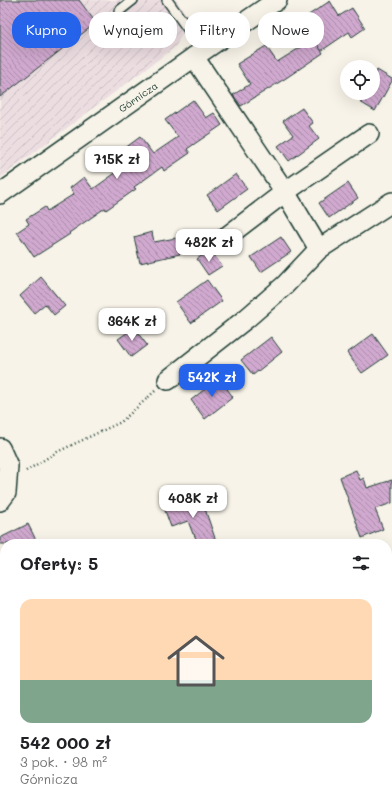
<!DOCTYPE html>
<html lang="pl">
<head>
<meta charset="utf-8">
<style>
	:root { --surface:#fff; --page:#f6f6f6; --text:#202124; --muted:#757577; --line:#e0e0e0; --accent:#2563eb }
	body { margin:0; font-family:Mali,sans-serif; background:var(--page); color:var(--text); height:100vh; display:flex; flex-direction:column; font-size:15px; white-space:nowrap }
	* { box-sizing:border-box; margin:0 }
	p { font-size:13px; color:var(--muted) }
	.icon { flex:none; width:22px; height:22px; fill:none; stroke:currentColor; stroke-width:2; stroke-linecap:round; stroke-linejoin:round }
	.map { position:relative; flex:1; overflow:hidden }
	.drawer { position:absolute; left:0px; top:539px; width:392px; height:268px; display:flex; flex-direction:column; background:var(--surface); border-radius:16px 16px 0 0; box-shadow:0 4px 16px #0002 }
	.drawer>* { flex:none }
	.guide { position:absolute; left:12px; top:12px; width:368px; height:36px; display:flex; gap:8px }
	.fabs { position:absolute; left:340px; top:60px; display:grid; gap:8px }
	.fabs a { display:grid; place-items:center; width:40px; height:40px; border-radius:50%; background:var(--surface); box-shadow:0 4px 16px #0002; font-size:20px }
	.price { position:absolute; translate:-50% -34px; padding:0 9px; border-radius:8px; background:#fff; color:#222; font-size:13px; line-height:26px; filter:drop-shadow(0 1px 2px #0008) }
	.price::after { content:''; position:absolute; left:50%; top:24px; width:12px; height:9px; margin-left:-6px; background:inherit; clip-path:polygon(0 0,100% 0,50% 100%) }
	.price.selected { background:var(--accent); color:#fff }
	ul { padding:0; list-style:none }
	li { display:grid; align-content:center; gap:8px; height:212px; padding:0 20px }
	li+li { border-top:1px solid var(--line) }
	li span { display:grid; place-items:center; height:124px; border-radius:12px; color:#555 }
	li>.icon { margin-inline-start:auto }
	span .icon { width:72px; height:72px; fill:#fffc; stroke-width:1 }
	li b { font-size:17px }
	h2 { display:flex; justify-content:space-between; align-items:center; height:48px; padding:0 20px; font-size:17px }
	.pill { padding:0 14px; border-radius:16px; background:var(--surface); box-shadow:0 4px 16px #0002; font-size:14px; line-height:36px }
	.pill.selected { background:var(--accent); color:#fff }
	.map>svg:first-child { display:block }
	.industrial { fill:url(#industrial-furrows) }
	.building { fill:url(#building-back-hatch); stroke:#1f3d34 }
	.lines { fill:none; stroke-linecap:round; stroke-linejoin:round }
	.service-casing { stroke:#1f3d34; stroke-width:12 }
	.minor-casing { stroke:#1f3d34; stroke-width:22 }
	.path { stroke:#1f3d34; stroke-width:2.5; stroke-dasharray:1 3; stroke-linecap:butt }
	.service { stroke:#f7f3e8; stroke-width:9 }
	.minor { stroke:#f7f3e8; stroke-width:19 }
	.labels { text-anchor:middle; dominant-baseline:central; stroke-width:3.5; stroke-linejoin:round; paint-order:stroke }
	.street-label { font-size:10px; fill:#1f3d34; stroke:#f7f3e8 }
</style>
</head>
<body>
<div class="map">
<svg width="392" height="807" viewBox="0 0 392 807">
	<defs>
		<pattern id="industrial-furrows" width="10" height="10" patternUnits="userSpaceOnUse"><rect width="10" height="10" fill="#ecdde1"/><path d="M-1 1l2-2M0 10L10 0M9 11l2-2" fill="none" stroke="#cabfc2"/></pattern>
		<pattern id="building-back-hatch" width="6" height="6" patternUnits="userSpaceOnUse"><rect width="6" height="6" fill="#d1a9d0"/><path d="M-1 5l2 2M0 0l6 6M5-1l2 2" fill="none" stroke="#a98baa"/></pattern>
	</defs>
	<rect width="100%" height="100%" fill="#f7f3e8"/>
	<filter id="ink" filterUnits="userSpaceOnUse"><feTurbulence type="fractalNoise" baseFrequency=".025" numOctaves="2"/><feDisplacementMap in="SourceGraphic" scale="8" xChannelSelector="R" yChannelSelector="G"/><feConvolveMatrix kernelMatrix="1 2 1 2 8 2 1 2 1" color-interpolation-filters="sRGB"/></filter>
	<g filter="url(#ink)">
		<polygon class="industrial" points="0,0 176,0 190,20 175,47 0,178"/>
		<g class="building">
			<polygon points="0,0 79,0 96,23 0,97"/>
			<polygon points="330,1 339,16 352,8 365,28 352,37 349,32 321,51 301,20"/>
			<polygon points="162,12 172,25 160,35 150,21"/>
			<polygon points="314,39 323,53 286,78 241,106 233,95 250,84 237,64 266,46 277,62"/>
			<polygon points="377,70 392,79 392,81 375,111 360,102 365,93 373,93 373,78"/>
			<polygon points="193,100 206,118 214,113 222,125 187,149 190,153 164,171 162,167 134,187 136,189 106,210 105,208 69,233 70,234 34,257 17,232 29,224 26,219 45,207 47,211 74,194 70,188 84,177 93,189 121,169 113,157 140,137 153,154 178,137 165,120"/>
			<polygon points="302,108 313,123 309,126 319,139 289,161 278,146 293,135 283,121"/>
			<polygon points="236,174 247,189 218,210 207,195"/>
			<polygon points="348,183 358,198 329,218 319,203"/>
			<polygon points="152,232 154,242 176,238 180,254 140,263 134,237"/>
			<polygon points="281,237 291,252 261,272 251,257"/>
			<polygon points="210,250 222,266 208,275 197,259"/>
			<polygon points="41,277 65,306 54,315 45,304 34,313 20,296"/>
			<polygon points="207,280 222,301 191,323 176,302"/>
			<polygon points="134,328 147,345 131,357 118,339"/>
			<polygon points="373,334 388,355 362,373 347,353"/>
			<polygon points="271,337 282,352 253,375 241,360"/>
			<polygon points="219,378 233,397 205,419 191,400"/>
			<polygon points="356,470 360,480 364,478 367,488 392,480 392,503 375,509 383,529 362,538 340,477"/>
			<polygon points="201,495 207,515 217,544 198,544 194,534 193,534 188,521 171,527 164,508"/>
			<polygon points="28,524 38,544 0,544 0,538"/>
		</g>
		<g class="lines">
			<defs>
				<g id="service">
					<polyline points="167,0 203,50"/>
					<polyline points="119,11 133,0"/>
				</g>
				<g id="minor">
					<polyline points="194,57 285,192 319,249"/>
					<polyline points="0,194 194,57 277,0"/>
					<polyline points="221,241 285,192 369,134"/>
					<polyline points="168,380 247,318 285,285 319,249 392,202"/>
					<polyline points="0,448 8,466 6,493 0,501"/>
					<polyline points="387,639 392,639"/>
					<polyline points="0,724 5,729"/>
					<polyline points="47,807 48,802"/>
				</g>
			</defs>
			<use href="#service" class="service-casing"/>
			<use href="#minor" class="minor-casing"/>
			<polyline class="path" points="26,471 57,452 121,422 155,391"/>
			<use href="#service" class="service"/>
			<use href="#minor" class="minor"/>
		</g>
	</g>
	<g class="labels">
		<g class="street-label">
			<text transform="translate(138 97) rotate(-35)">Górnicza</text>
		</g>
	</g>
</svg>
<div class="fabs">
<a><svg class="icon" aria-label="locate" viewBox="0 0 24 24"><circle cx="12" cy="12" r="6"/><path d="M12 2v4M12 18v4M2 12h4M18 12h4"/></svg></a>
</div>
<b class="price" style="left:117px;top:180px">715K zł</b>
<b class="price" style="left:209px;top:263px">482K zł</b>
<b class="price" style="left:132px;top:342px">364K zł</b>
<b class="price selected" style="left:212px;top:398px">542K zł</b>
<b class="price" style="left:193px;top:519px">408K zł</b>
<div class="guide">
<a class="pill selected">Kupno</a>
<a class="pill">Wynajem</a>
<a class="pill">Filtry</a>
<a class="pill">Nowe</a>
</div>
<section class="drawer">
<h2>Oferty: 5<svg class="icon" aria-label="filters" viewBox="0 0 24 24"><path d="M4 7h16M4 17h16"/><circle cx="9" cy="7" r="2"/><circle cx="15" cy="17" r="2"/></svg></h2>
<ul>
<li><span style="background:linear-gradient(#ffd9b3 65%,#7fa58c 0)"><svg class="icon" aria-label="home" viewBox="0 0 24 24"><path d="M3 11l9-7 9 7M6 9v11h12V9"/></svg></span><div><b>542 000 zł</b><p>3 pok. · 98 m²</p><p>Górnicza</p></div></li>
</ul>
</section>
</div>
</body>
</html>
